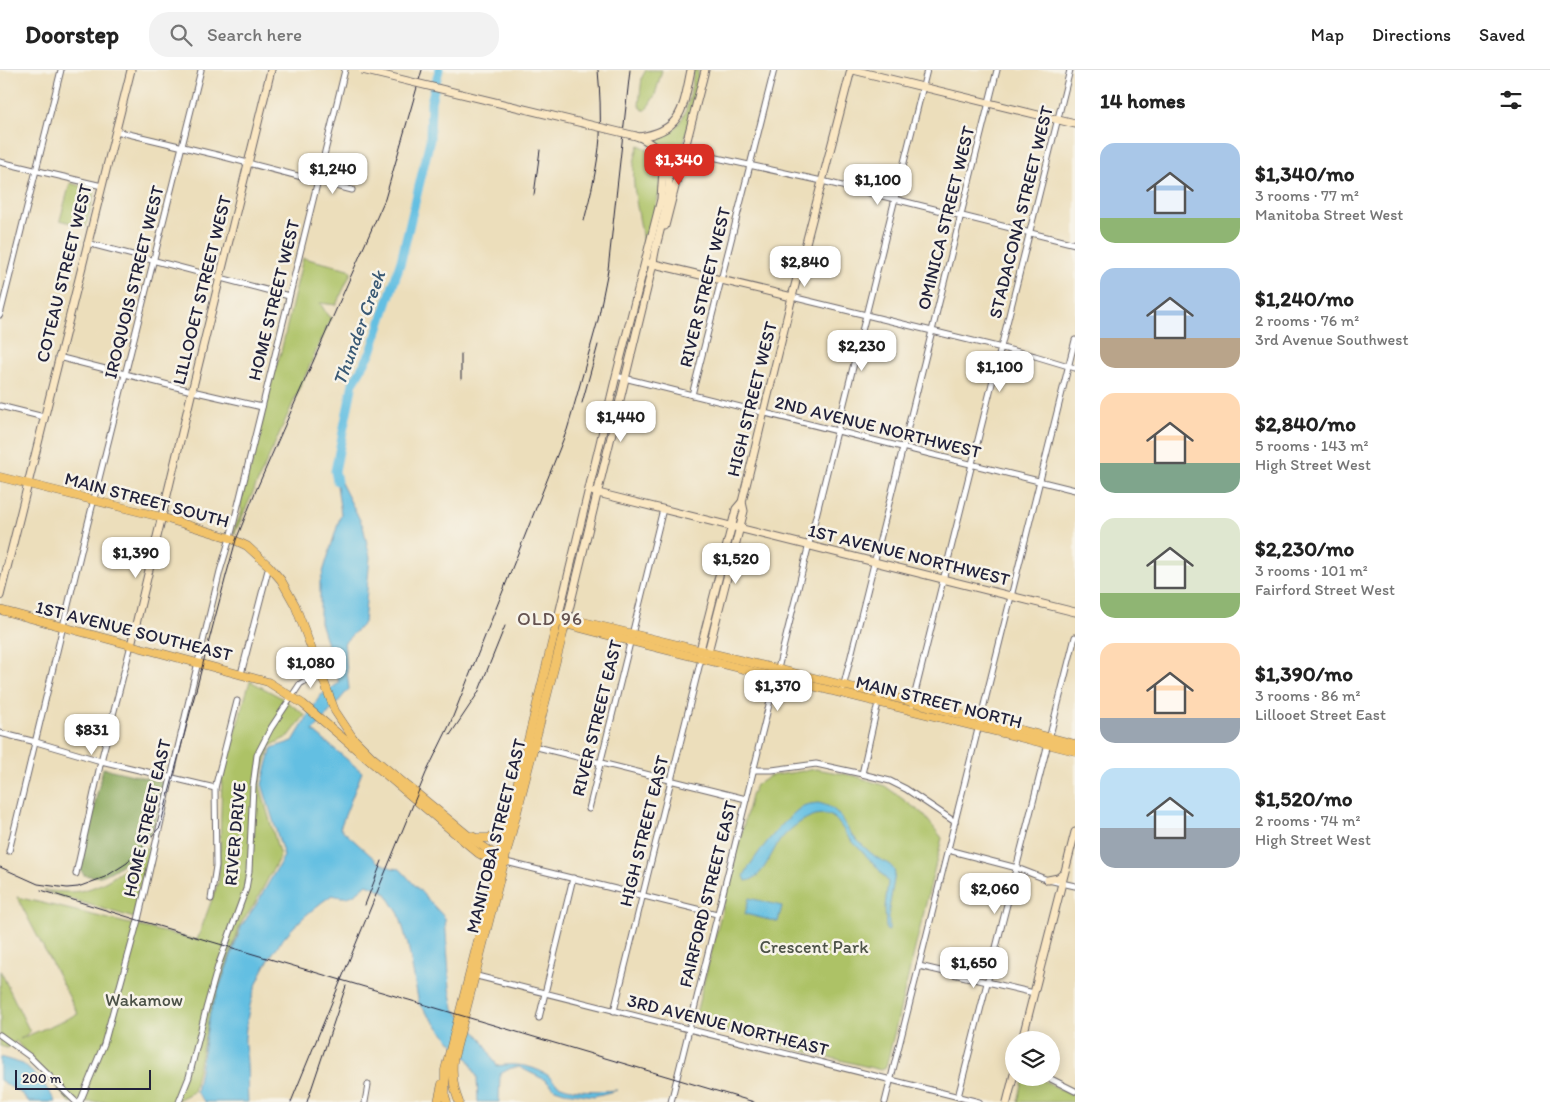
<!DOCTYPE html>
<html lang="en">
<head>
<meta charset="utf-8">
<style>
	:root { --surface:#fff; --page:#f2f2f2; --text:#222; --muted:#767676; --line:#e0e0e0; --accent:#d93025 }
	body { margin:0; font-family:Itim,sans-serif; background:var(--page); color:var(--text); height:100vh; display:flex; flex-direction:column; font-size:19px; white-space:nowrap }
	* { box-sizing:border-box; margin:0 }
	p { font-size:16px; color:var(--muted) }
	.icon { flex:none; width:28px; height:28px; fill:none; stroke:currentColor; stroke-width:2; stroke-linecap:round; stroke-linejoin:round }
	.map { position:relative; flex:1; overflow:hidden }
	.side { display:flex; flex-direction:column; background:var(--surface); width:475px }
	.side>* { flex:none }
	.fabs { position:absolute; left:1005px; top:961px; display:grid; gap:10px }
	.fabs a { display:grid; place-items:center; width:55px; height:55px; border-radius:50%; background:var(--surface); box-shadow:0 2px 12px #0003; font-size:25px }
	.scale { position:absolute; left:15px; bottom:12px; width:136px; box-sizing:border-box; padding-left:5px; border:2px solid #22223b; border-top:0; font-size:14px; line-height:18px; white-space:nowrap; color:#22223b; -webkit-text-stroke:4px #f7f3e8; paint-order:stroke }
	.price { position:absolute; translate:-50% -42px; padding:0 11px; border-radius:10px; background:#fff; color:#222; font-size:16px; line-height:32px; filter:drop-shadow(0 1px 2px #0008) }
	.price::after { content:''; position:absolute; left:50%; top:30px; width:15px; height:11px; margin-left:-8px; background:inherit; clip-path:polygon(0 0,100% 0,50% 100%) }
	.price.on { background:var(--accent); color:#fff }
	ul { padding:0; list-style:none }
	li { display:flex; align-items:center; gap:15px; height:125px; padding:0 25px }
	li span { display:grid; place-items:center; flex:none; width:140px; height:100px; border-radius:15px; color:#555 }
	li>.icon { margin-inline-start:auto }
	span .icon { width:60px; height:60px; fill:#fffc; stroke-width:1 }
	li b { font-size:21px }
	h2 { display:flex; justify-content:space-between; align-items:center; height:60px; padding:0 25px; font-size:21px }
	header { display:flex; align-items:center; gap:30px; box-sizing:border-box; height:70px; padding:0 25px; background:var(--surface); border-bottom:1px solid var(--line) }
	header strong { font-size:24px }
	nav { display:flex; gap:28px; margin-inline-start:auto; font-size:18px }
	.search { width:350px; height:45px; background:var(--page); display:flex; align-items:center; gap:12px; box-sizing:border-box; padding:0 18px; border-radius:20px; color:var(--muted); font-size:19px }
	main { display:flex; flex:1; min-height:0 }
	.map>svg:first-child { display:block }
	.green { fill:#adc266; stroke:#687250 }
	.forest { fill:#8aa85b; stroke:#56654b }
	.water { fill:#64bfe2; stroke:#43708e }
	.lines { fill:none; stroke-linecap:round; stroke-linejoin:round }
	.river { stroke:#64bfe2; stroke-width:9 }
	.street-casing { stroke:#696468; stroke-width:7 }
	.secondary-casing { stroke:#696468; stroke-width:9 }
	.primary-casing { stroke:#696468; stroke-width:9 }
	.street { stroke:#fff; stroke-width:5 }
	.secondary { stroke:#fae7c3; stroke-width:7 }
	.primary { stroke:#f2c36a; stroke-width:8 }
	.rail { stroke:#22223b; stroke-width:1 }
	.secondary-bridge-casing { stroke:#696468; stroke-width:9; stroke-linecap:butt }
	.secondary-bridge { stroke:#fae7c3; stroke-width:7 }
	.labels { text-anchor:middle; dominant-baseline:central; stroke-width:5; stroke-linejoin:round; paint-order:stroke }
	.street-label { font-size:18px; fill:#22223b; stroke:#f7f3e8 }
	.park-label { font-size:18px; fill:#4c5248; stroke:#f7f3e8 }
	.water-label { font-size:19px; font-style:italic; fill:#395975; stroke:#f7f3e8 }
	.neighbourhood-label { font-size:19px; letter-spacing:1px; fill:#655351; stroke:#f7f3e8 }
</style>
</head>
<body>
<header>
<strong>Doorstep</strong>
<div class="search"><svg class="icon" aria-label="search" viewBox="0 0 24 24"><circle cx="10" cy="10" r="6"/><path d="M15 15l6 6"/></svg>Search here</div>
<nav><a>Map</a><a>Directions</a><a>Saved</a></nav>
</header>
<main>
<div class="map">
<svg width="1075" height="1032" viewBox="0 0 1075 1032">
	<rect width="100%" height="100%" fill="#f7f3e8"/>
	<filter id="ink" filterUnits="userSpaceOnUse"><feTurbulence type="fractalNoise" baseFrequency=".02" numOctaves="2"/><feDisplacementMap in="SourceGraphic" scale="10" xChannelSelector="R" yChannelSelector="G"/><feConvolveMatrix kernelMatrix="1 2 1 2 8 2 1 2 1" color-interpolation-filters="sRGB"/></filter>
	<filter id="wash" filterUnits="userSpaceOnUse"><feTurbulence type="fractalNoise" baseFrequency=".0096" numOctaves="4" result="noise"/><feDisplacementMap in="SourceGraphic" scale="20" xChannelSelector="R" yChannelSelector="G"/><feGaussianBlur stdDeviation="1.12" result="paint"/><feColorMatrix in="noise" values="0 0 0 0 0 0 0 0 0 0 0 0 0 0 0 0 0 1.4 0 .05"/><feComposite in="paint" operator="in"/></filter>
	<g filter="url(#wash)">
		<rect width="100%" height="100%" fill="#ecdebb"/>
		<g class="green">
			<polygon points="646,0 662,0 655,25 646,40 643,40 639,35 642,7"/>
			<path d="M694,0H698V10L674,119C674,95 671,89 653,72L654,70C688,60 689,30 694,0Z"/>
			<path d="M639,75C667,87 662,112 656,136C653,151 648,164 643,178C642,145 625,108 639,75Z"/>
			<polygon points="70,113 95,120 86,157 60,150"/>
			<path d="M303,188L349,199L351,203L336,235L320,233L328,246L331,248L234,465C233,456 240,449 242,440L240,436L247,405L251,398L273,305L281,282Z"/>
			<polygon points="250,611 282,628 305,645 289,666 270,676 259,713 280,786 254,835 241,853 210,943 193,1022 174,1032 69,1032 16,971 7,978 0,976 0,900 30,962 20,969 78,944 17,827 197,870 219,810 222,706"/>
			<polygon points="816,699 855,706 885,716 923,744 942,768 886,997 881,1000 697,955 694,951 751,726 756,715 770,706"/>
			<path d="M151,772L137,825L134,848L44,821C56,821 69,823 80,821C110,815 132,794 151,772Z"/>
			<polygon points="1026,1008 1039,1008 1075,1027 1075,1032 1018,1032 1023,1010"/>
		</g>
		<path class="forest" d="M103,698L163,712V716C160,729 158,745 153,757C146,775 118,802 100,806C94,807 89,806 84,805L80,799Z"/>
		<g class="water">
			<path d="M335,401L363,456L370,487L364,553L344,573L349,619L313,661L362,702L340,758L378,792L392,798L400,799L445,848L450,918L454,939L482,969L497,996C514,993 530,995 546,1004C551,1007 555,1014 561,1016C574,1022 603,1021 618,1020L594,1026L564,1022L555,1019L545,1010L519,997L511,998L500,1004L499,1032H478L477,1007L469,990L445,965L419,934L408,875L399,844L385,822L367,814C353,826 350,830 332,825C281,860 250,904 245,967C244,976 247,985 247,994C248,1006 247,1019 248,1032H205L196,1022L210,943L242,855L256,835L284,786L262,714L272,678L293,671L320,626L339,613L320,552V512L341,444Z"/>
			<path d="M818,733C841,738 840,750 853,766C860,773 868,781 876,787C884,793 893,793 895,804L889,839V861L886,860L885,837L888,812C876,794 864,784 850,769C844,762 840,753 834,748C817,734 785,761 777,775C770,786 761,810 746,811L744,806C752,788 783,751 799,739C804,734 811,734 818,733Z"/>
			<polygon points="749,828 782,836 778,852 745,844"/>
			<polygon points="0,987 23,994 41,1010 56,1032 29,1032 22,1024 0,1010"/>
		</g>
		<g class="lines">
			<polyline class="river" points="337,411 335,401 353,313 371,282 401,191 430,70 431,32 439,0"/>
		</g>
	</g>
	<g filter="url(#ink)">
		<g class="lines">
			<defs>
				<g id="street">
					<polyline points="116,61 217,85 352,120"/>
					<polyline points="685,81 822,111 1075,174"/>
					<polyline points="0,92 102,116"/>
					<polyline points="87,173 289,226"/>
					<polyline points="792,227 1035,286 1075,298"/>
					<polyline points="0,245 61,0"/>
					<polyline points="58,287 192,321 262,337"/>
					<polyline points="616,306 1075,420"/>
					<polyline points="692,325 774,0"/>
					<polyline points="0,336 44,347"/>
					<polyline points="241,604 269,496"/>
					<polyline points="843,618 997,0"/>
					<polyline points="912,635 1070,0"/>
					<polyline points="0,663 36,672 101,691 215,718"/>
					<polyline points="533,676 746,729"/>
					<polyline points="758,679 927,0"/>
					<polyline points="753,700 772,700 816,694 862,704 890,711 906,719 955,752"/>
					<polyline points="862,704 880,624"/>
					<polyline points="589,739 663,439"/>
					<polyline points="948,780 1017,798 1048,810 1075,816"/>
					<polyline points="9,781 84,469 201,0"/>
					<polyline points="506,792 717,844"/>
					<polyline points="76,804 101,691 131,575"/>
					<polyline points="211,829 216,796 215,718 237,631"/>
					<polyline points="919,896 1034,923"/>
					<polyline points="473,905 979,1032"/>
					<polyline points="614,941 701,589"/>
					<polyline points="539,948 573,808"/>
					<polyline points="0,965 29,986 76,1032"/>
					<polyline points="1049,1008 1075,1021"/>
					<polyline points="958,1027 1075,567"/>
					<polyline points="80,1032 104,974 138,850 192,617 220,501 230,468 345,0"/>
					<polyline points="179,1032 189,1007 206,939 218,896 246,819 249,801 253,716 257,685 271,658 300,614 319,602"/>
					<polyline points="365,1032 368,1015"/>
					<polyline points="671,1032 758,682"/>
					<polyline points="885,1032 1075,270"/>
				</g>
				<g id="secondary">
					<polyline points="853,0 1075,54"/>
					<path d="M639,67C683,61 683,37 691,0"/>
					<polyline points="665,156 705,0"/>
					<polyline points="650,193 792,227"/>
					<polyline points="594,422 1075,542"/>
					<polyline points="0,526 131,0"/>
					<polyline points="558,548 616,306 661,129 663,100 658,87"/>
					<path d="M567,548L653,194C656,160 685,106 656,78C650,73 643,68 636,66"/>
					<polyline points="131,575 192,321 271,0"/>
					<polyline points="705,585 708,582 744,441 742,432 792,227 851,0"/>
					<polyline points="701,586 700,580 736,439 742,432"/>
					<polyline points="1048,810 1058,808 1063,804"/>
					<polyline points="1022,970 1075,762"/>
					<polyline points="1007,1032 1014,1004"/>
				</g>
				<g id="primary">
					<polyline points="0,407 161,447 230,468 247,476 269,496 281,510 295,535 335,641 353,668 372,687 475,771 506,792"/>
					<polyline points="0,540 268,612 303,634 478,783 497,794 506,792"/>
					<polyline points="558,548 565,554 630,571 1075,681"/>
					<polyline points="558,548 567,548 913,632 1075,674"/>
					<polyline points="472,766 476,768 490,768 507,750"/>
					<polyline points="438,1032 442,1014"/>
					<polyline points="447,1032 445,1026 445,1000 503,772 558,548"/>
					<path d="M459,1032C454,1020 452,1004 453,991L566,552"/>
				</g>
			</defs>
			<use href="#street" class="street-casing"/>
			<use href="#secondary" class="secondary-casing"/>
			<use href="#primary" class="primary-casing"/>
			<use href="#street" class="street"/>
			<use href="#secondary" class="secondary"/>
			<use href="#primary" class="primary"/>
			<g class="rail">
				<polyline points="534,125 540,80"/>
				<path d="M584,151C591,123 598,95 600,67C601,44 600,22 598,0"/>
				<polyline points="461,309 461,284"/>
				<polyline points="582,333 598,275"/>
				<polyline points="450,665 478,623 505,556"/>
				<polyline points="0,797 38,814 67,818 78,817 105,807 127,793 160,757 226,506 236,470 254,425 385,129 422,0"/>
				<polyline points="41,820 138,850 754,1032"/>
				<polyline points="365,835 382,791"/>
				<polyline points="291,1032 426,703 450,654 567,360 572,343 598,250 608,200 630,0"/>
				<polyline points="307,1032 346,916"/>
			</g>
			<defs>
				<polyline id="secondary-bridge" points="362,0 636,66"/>
			</defs>
			<use href="#secondary-bridge" class="secondary-bridge-casing"/>
			<use href="#secondary-bridge" class="secondary-bridge"/>
		</g>
	</g>
	<g class="labels">
		<g class="street-label">
			<text transform="translate(1021 142) rotate(-76)">STADACONA STREET WEST</text>
			<text transform="translate(946 148) rotate(-76)">OMINICA STREET WEST</text>
			<text transform="translate(64 203) rotate(-76)">COTEAU STREET WEST</text>
			<text transform="translate(134 212) rotate(-76)">IROQUOIS STREET WEST</text>
			<text transform="translate(705 217) rotate(-76)">RIVER STREET WEST</text>
			<text transform="translate(202 220) rotate(-76)">LILLOOET STREET WEST</text>
			<text transform="translate(274 230) rotate(-76)">HOME STREET WEST</text>
			<text transform="translate(752 329) rotate(-76)">HIGH STREET WEST</text>
			<text transform="translate(878 357) rotate(14)">2ND AVENUE NORTHWEST</text>
			<text transform="translate(147 430) rotate(15)">MAIN STREET SOUTH</text>
			<text transform="translate(909 485) rotate(14)">1ST AVENUE NORTHWEST</text>
			<text transform="translate(134 561) rotate(14)">1ST AVENUE SOUTHEAST</text>
			<text transform="translate(939 632) rotate(14)">MAIN STREET NORTH</text>
			<text transform="translate(597 648) rotate(-76)">RIVER STREET EAST</text>
			<text transform="translate(147 748) rotate(-77)">HOME STREET EAST</text>
			<text transform="translate(644 761) rotate(-76)">HIGH STREET EAST</text>
			<text transform="translate(235 764) rotate(-85)">RIVER DRIVE</text>
			<text transform="translate(496 766) rotate(-76)">MANITOBA STREET EAST</text>
			<text transform="translate(708 824) rotate(-76)">FAIRFORD STREET EAST</text>
			<text transform="translate(728 955) rotate(14)">3RD AVENUE NORTHEAST</text>
		</g>
		<g class="park-label">
			<text x="814" y="877">Crescent Park</text>
			<text x="144" y="930">Wakamow</text>
		</g>
		<g class="water-label">
			<text transform="translate(359 258) rotate(-70)">Thunder Creek</text>
		</g>
		<g class="neighbourhood-label">
			<text x="550" y="548">OLD 96</text>
		</g>
	</g>
</svg>
<div class="fabs">
<a><svg class="icon" aria-label="layers" viewBox="0 0 24 24"><path d="M12 4l9 5-9 5-9-5zM3 14l9 5 9-5"/></svg></a>
</div>
<div class="scale">200 m</div>
<b class="price on" style="left:679px;top:116px">$1,340</b>
<b class="price" style="left:333px;top:125px">$1,240</b>
<b class="price" style="left:878px;top:136px">$1,100</b>
<b class="price" style="left:805px;top:218px">$2,840</b>
<b class="price" style="left:862px;top:302px">$2,230</b>
<b class="price" style="left:1000px;top:323px">$1,100</b>
<b class="price" style="left:621px;top:373px">$1,440</b>
<b class="price" style="left:136px;top:509px">$1,390</b>
<b class="price" style="left:736px;top:515px">$1,520</b>
<b class="price" style="left:311px;top:619px">$1,080</b>
<b class="price" style="left:778px;top:642px">$1,370</b>
<b class="price" style="left:92px;top:686px">$831</b>
<b class="price" style="left:995px;top:845px">$2,060</b>
<b class="price" style="left:974px;top:919px">$1,650</b>
</div>
<section class="side">
<h2>14 homes<svg class="icon" aria-label="filters" viewBox="0 0 24 24"><path d="M4 7h16M4 17h16"/><circle cx="9" cy="7" r="2"/><circle cx="15" cy="17" r="2"/></svg></h2>
<ul>
<li><span style="background:linear-gradient(#a9c7e8 75%,#8fb573 0)"><svg class="icon" aria-label="home" viewBox="0 0 24 24"><path d="M3 11l9-7 9 7M6 9v11h12V9"/></svg></span><div><b>$1,340/mo</b><p>3 rooms · 77 m²</p><p>Manitoba Street West</p></div></li>
<li><span style="background:linear-gradient(#a9c7e8 70%,#b9a48a 0)"><svg class="icon" aria-label="home" viewBox="0 0 24 24"><path d="M3 11l9-7 9 7M6 9v11h12V9"/></svg></span><div><b>$1,240/mo</b><p>2 rooms · 76 m²</p><p>3rd Avenue Southwest</p></div></li>
<li><span style="background:linear-gradient(#ffd9b3 70%,#7fa58c 0)"><svg class="icon" aria-label="home" viewBox="0 0 24 24"><path d="M3 11l9-7 9 7M6 9v11h12V9"/></svg></span><div><b>$2,840/mo</b><p>5 rooms · 143 m²</p><p>High Street West</p></div></li>
<li><span style="background:linear-gradient(#dfe7d0 75%,#8fb573 0)"><svg class="icon" aria-label="home" viewBox="0 0 24 24"><path d="M3 11l9-7 9 7M6 9v11h12V9"/></svg></span><div><b>$2,230/mo</b><p>3 rooms · 101 m²</p><p>Fairford Street West</p></div></li>
<li><span style="background:linear-gradient(#ffd9b3 75%,#9aa5b1 0)"><svg class="icon" aria-label="home" viewBox="0 0 24 24"><path d="M3 11l9-7 9 7M6 9v11h12V9"/></svg></span><div><b>$1,390/mo</b><p>3 rooms · 86 m²</p><p>Lillooet Street East</p></div></li>
<li><span style="background:linear-gradient(#bfe0f5 60%,#9aa5b1 0)"><svg class="icon" aria-label="home" viewBox="0 0 24 24"><path d="M3 11l9-7 9 7M6 9v11h12V9"/></svg></span><div><b>$1,520/mo</b><p>2 rooms · 74 m²</p><p>High Street West</p></div></li>
</ul>
</section>
</main>
</body>
</html>
